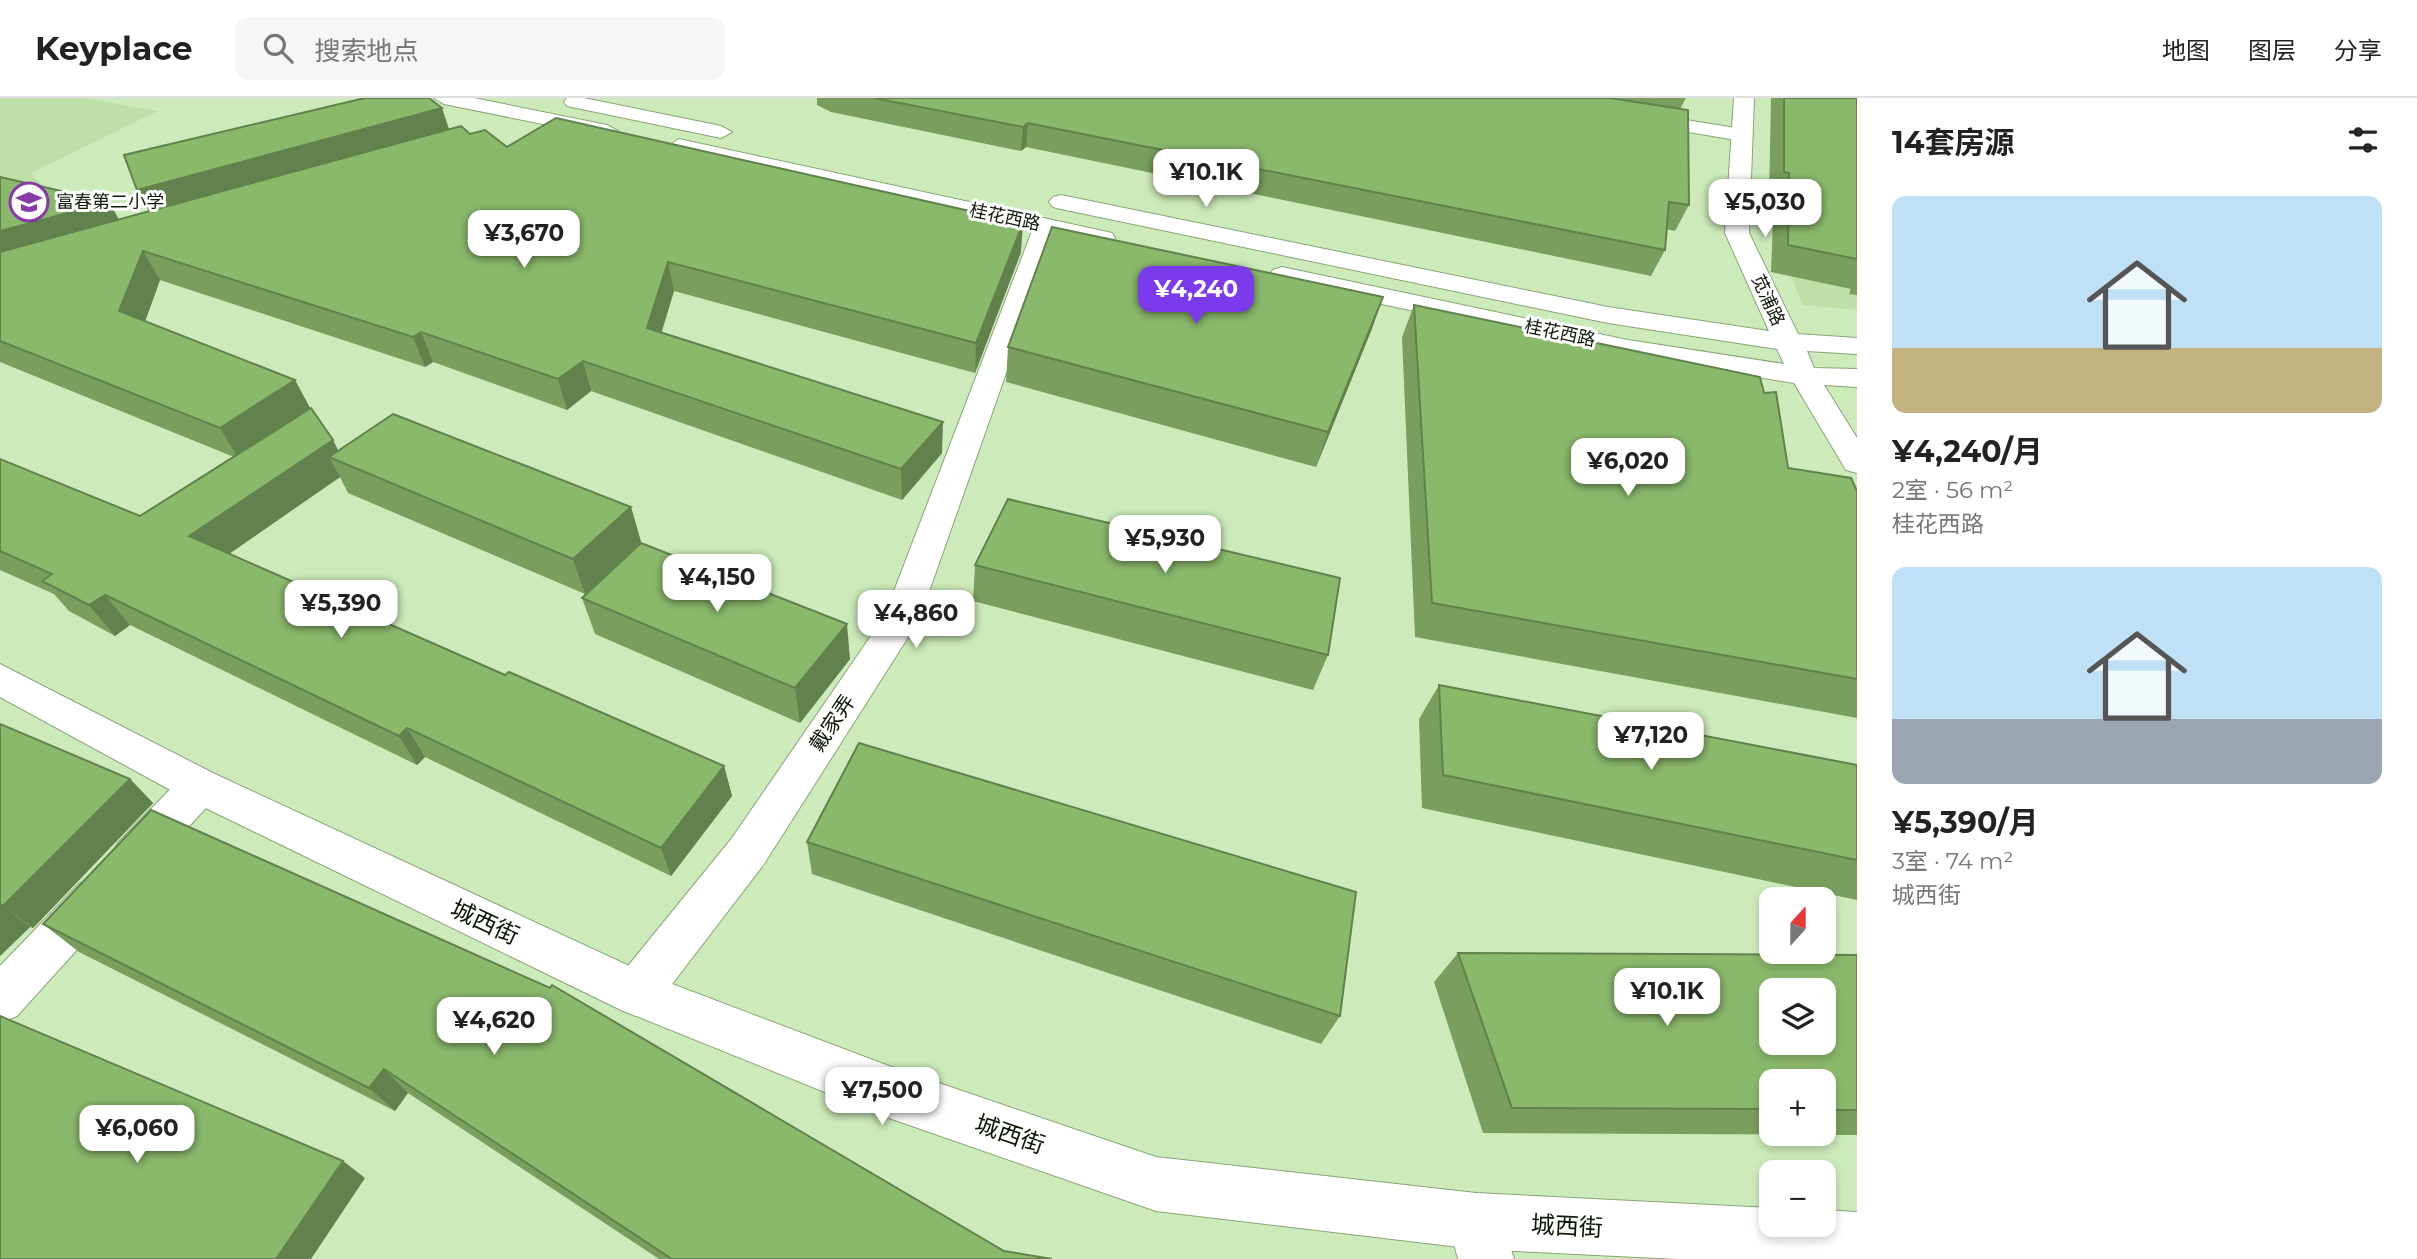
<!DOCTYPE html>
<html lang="zh">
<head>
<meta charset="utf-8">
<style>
	:root { --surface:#fff; --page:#f6f6f6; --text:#222; --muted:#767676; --line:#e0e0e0; --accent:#7c3aed }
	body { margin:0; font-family:Montserrat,"Noto Sans SC",sans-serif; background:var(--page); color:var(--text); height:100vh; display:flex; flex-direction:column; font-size:26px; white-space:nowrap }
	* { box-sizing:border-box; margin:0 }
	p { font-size:23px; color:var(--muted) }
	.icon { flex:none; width:38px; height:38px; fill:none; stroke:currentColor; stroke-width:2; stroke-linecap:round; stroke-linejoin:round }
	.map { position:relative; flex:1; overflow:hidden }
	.sheet { display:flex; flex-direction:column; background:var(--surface); width:560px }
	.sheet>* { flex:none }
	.needle { width:46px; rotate:21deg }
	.buttons { position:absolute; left:1759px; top:789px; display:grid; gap:14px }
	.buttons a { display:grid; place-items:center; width:77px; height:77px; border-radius:14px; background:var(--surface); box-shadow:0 4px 10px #0003; font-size:35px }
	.price { position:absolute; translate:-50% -60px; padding:0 16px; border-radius:14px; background:#fff; color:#222; font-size:23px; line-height:46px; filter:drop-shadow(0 2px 4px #0008) }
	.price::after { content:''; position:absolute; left:50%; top:42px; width:21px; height:16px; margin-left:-10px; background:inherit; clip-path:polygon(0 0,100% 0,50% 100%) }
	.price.selected { background:var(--accent); color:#fff }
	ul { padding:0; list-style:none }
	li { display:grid; align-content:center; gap:14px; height:371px; padding:0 35px }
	li span { display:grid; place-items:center; height:217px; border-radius:14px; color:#555 }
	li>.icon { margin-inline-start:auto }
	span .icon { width:126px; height:126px; fill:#fffc; stroke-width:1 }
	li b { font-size:30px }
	h2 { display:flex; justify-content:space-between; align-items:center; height:84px; padding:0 35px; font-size:30px }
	header { display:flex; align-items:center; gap:42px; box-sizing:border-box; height:98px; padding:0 35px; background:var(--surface); border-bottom:2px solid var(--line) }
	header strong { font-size:33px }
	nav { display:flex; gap:38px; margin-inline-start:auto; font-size:24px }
	.search { width:490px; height:63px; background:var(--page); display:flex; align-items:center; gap:18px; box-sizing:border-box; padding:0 24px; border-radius:14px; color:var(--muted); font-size:26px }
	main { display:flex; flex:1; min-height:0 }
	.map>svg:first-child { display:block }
	.built { fill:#bee0a8 }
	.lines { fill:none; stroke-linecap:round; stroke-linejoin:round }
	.street-casing { stroke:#89a576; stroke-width:2 }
	.secondary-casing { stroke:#89a576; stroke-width:2 }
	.street { fill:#fff; fill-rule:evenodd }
	.secondary { fill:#fff; fill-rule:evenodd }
	.wall { fill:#789f5d; fill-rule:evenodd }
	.shaded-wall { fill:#61824c }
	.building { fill:#8bb96c; stroke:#61824c; stroke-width:2; fill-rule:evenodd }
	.labels { text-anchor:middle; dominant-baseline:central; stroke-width:6; stroke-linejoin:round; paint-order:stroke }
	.far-poi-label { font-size:18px; fill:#0d1706; stroke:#fff; text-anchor:start }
	.far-street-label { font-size:18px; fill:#0d1706; stroke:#fff }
	.street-label { font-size:21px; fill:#0d1706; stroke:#fff }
	.near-street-label { font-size:24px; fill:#0d1706; stroke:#fff }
</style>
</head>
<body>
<header>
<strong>Keyplace</strong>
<div class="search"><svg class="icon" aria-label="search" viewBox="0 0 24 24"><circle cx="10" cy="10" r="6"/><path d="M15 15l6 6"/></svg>搜索地点</div>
<nav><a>地图</a><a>图层</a><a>分享</a></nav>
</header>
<main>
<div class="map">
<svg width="1857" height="1161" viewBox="0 0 1857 1161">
	<rect width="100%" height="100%" fill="#cdebba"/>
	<g class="built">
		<polygon points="0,0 86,0 158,13 31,75 87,132 0,158"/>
		<polygon points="1773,107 1857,122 1857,212 1803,207 1772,135"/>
	</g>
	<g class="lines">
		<defs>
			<g id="street">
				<polygon points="1636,14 1742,31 1753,37 1742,43 1629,24 1626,20"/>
				<polygon points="1046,121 1055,123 1058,128 919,522 764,766 653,911 636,918 619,911 612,895 619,879 732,740 884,519 1034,128 1037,123"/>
				<polygon points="200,671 215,676 221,688 215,700 150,771 134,777 118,771 112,758 118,745 185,676"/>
				<polygon points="95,780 111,786 118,800 111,814 17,918 0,925 0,868 79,786"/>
				<polygon points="1476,1095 1496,1103 1514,1161 1458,1161 1448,1123 1456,1103"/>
			</g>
			<g id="secondary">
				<polygon points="434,0 474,0 607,27 618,33 607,39 444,6"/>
				<polygon points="567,0 584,0 721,28 732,34 721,40 567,8 564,4"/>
				<polygon points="1734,0 1754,0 1749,135 1798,236 1857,240 1857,256 1807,253 1814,270 1857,271 1857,289 1824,287 1857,340 1857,375 1846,372 1794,285 1628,258 1282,185 1273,182 1269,177 1273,172 1282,169 1628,242 1784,266 1777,251 1608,225 1061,111 1053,109 1049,104 1053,99 1061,97 1608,209 1769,233 1725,135"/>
				<polygon points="679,41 1103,133 1112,135 1115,140 1112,145 1103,147 671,53 668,48"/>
				<polygon points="0,566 215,676 651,878 889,968 1156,1059 1476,1095 1771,1110 1771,1127 1824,1127 1824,1112 1857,1114 1857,1161 1678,1161 1476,1151 1156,1113 889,1020 619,911 185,700 0,599"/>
			</g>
		</defs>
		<use href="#street" class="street-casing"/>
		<use href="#secondary" class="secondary-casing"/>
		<use href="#street" class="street"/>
		<use href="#secondary" class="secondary"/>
	</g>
	<g class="wall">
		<polygon points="817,0 1686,0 1680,11 1689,107 1675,133 1666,131 1665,152 1651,178 1026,49 1021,53 831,14 817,7"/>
		<polygon points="1771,0 1857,0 1857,197 1849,196 1851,191 1771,174 1774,101 1769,100"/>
		<polygon points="449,31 470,36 507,49 1021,154 975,275 674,193 661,234 942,355 902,402 591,293 567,312 433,264 425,269 160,182 145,223 295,282 310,310 333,342 338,353 631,409 641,444 585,496 348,395 340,379 229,456 505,577 724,668 732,698 671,778 425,659 417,667 130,527 115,538 69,513 54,496 0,472 0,361 140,418 234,359 0,264 0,79 119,121"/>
		<polygon points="1383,199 1371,233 1316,369 1006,284 1008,249"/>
		<polygon points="1414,207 1764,295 1788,370 1857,393 1857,620 1415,539 1402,239"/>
		<polygon points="975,467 1328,557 1313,592 973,503"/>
		<polygon points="582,500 850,561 800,625 595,536"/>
		<polygon points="1439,587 1857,667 1857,802 1422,710 1419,621"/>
		<polygon points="0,626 130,681 153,705 33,830 30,829 0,858"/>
		<polygon points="807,744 1340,918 1321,946 812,776"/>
		<polygon points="43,826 1004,1153 1052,1161 659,1161 408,995 395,1013 79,854"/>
		<path d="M1458,855L1857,857V1037L1483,1035L1434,884ZM1771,984H1824V1036H1771Z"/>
	</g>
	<g class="shaded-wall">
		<polygon points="442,10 452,40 155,124 137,92"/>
		<polygon points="1028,25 1026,49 1021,53 1023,29"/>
		<polygon points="109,104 125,132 0,167 0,133"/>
		<polygon points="1023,125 1021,154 975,275 976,245"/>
		<polygon points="143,153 160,182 138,243 119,213"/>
		<polygon points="668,164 674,193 654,260 647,230"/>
		<polygon points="1383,199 1371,233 1316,369 1328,334"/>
		<polygon points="421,234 433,264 425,269 413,239"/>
		<polygon points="583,263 591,293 567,312 558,281"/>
		<polygon points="295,282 311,312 238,360 220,330"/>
		<polygon points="943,324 942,355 902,402 901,371"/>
		<polygon points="333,342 345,366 329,359 340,379 210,469 189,438"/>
		<polygon points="631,409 641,444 585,496 573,461"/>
		<polygon points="105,497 130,527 115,538 89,507"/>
		<polygon points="847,526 850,561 800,625 795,590"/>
		<polygon points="407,630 425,659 417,667 399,638"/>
		<polygon points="724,668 732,698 671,778 661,750"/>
		<polygon points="130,681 153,705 33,830 3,808"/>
		<polygon points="0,806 30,829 0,858"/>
		<polygon points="384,971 408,995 395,1013 369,990"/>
		<polygon points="343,1063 365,1080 311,1161 276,1161"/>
	</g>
	<g class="building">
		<polygon points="365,0 429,0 442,10 137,92 124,57"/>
		<polygon points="874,0 1610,0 1688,12 1689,107 1669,104 1665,152 1028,25 1023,29"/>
		<polygon points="1784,0 1857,0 1857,161 1788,147 1789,75 1784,74"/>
		<polygon points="556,20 1023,125 976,245 668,164 647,230 943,324 901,371 583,263 558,281 421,234 413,239 143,153 119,213 295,282 220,330 0,243 0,154 461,28 470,36 485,32 507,49"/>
		<polygon points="0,79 109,104 0,133"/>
		<polygon points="1052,129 1383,199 1328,334 1008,249"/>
		<polygon points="1414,207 1760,279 1764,295 1776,294 1788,370 1851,380 1857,393 1857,581 1432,505"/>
		<polygon points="311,310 333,342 189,438 505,577 509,574 724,668 661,750 407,630 399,638 105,497 89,507 42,483 52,476 0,453 0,361 140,418"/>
		<polygon points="393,316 631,409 573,461 329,359"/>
		<polygon points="1008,401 1340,480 1328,557 975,467"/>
		<polygon points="641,445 847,526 795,590 582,500"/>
		<polygon points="1439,587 1857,667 1857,762 1443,677"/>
		<polygon points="0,626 130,681 3,808 0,806"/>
		<polygon points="859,645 1356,794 1340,918 807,744"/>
		<polygon points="151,712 550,890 552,887 1004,1153 1052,1161 672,1161 384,971 369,990 43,826"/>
		<path d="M1458,855L1857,857V1012H1824V984H1771V1011L1512,1010ZM1771,892H1824V945H1771Z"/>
		<polygon points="0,918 343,1063 276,1161 0,1161"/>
	</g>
	<defs>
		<symbol id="school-ring" viewBox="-11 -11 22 22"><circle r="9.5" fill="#fff" stroke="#8739aa" stroke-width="1.5"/><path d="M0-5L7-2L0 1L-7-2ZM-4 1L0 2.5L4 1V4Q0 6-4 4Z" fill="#8739aa"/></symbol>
	</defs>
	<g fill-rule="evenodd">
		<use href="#school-ring" x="7" y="82" width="44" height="44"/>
	</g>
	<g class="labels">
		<g class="far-poi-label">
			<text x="56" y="104">富春第二小学</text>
		</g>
		<g class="far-street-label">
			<text transform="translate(1005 119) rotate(12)">桂花西路</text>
			<text transform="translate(1768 202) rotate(65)">苋浦路</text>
			<text transform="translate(1560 235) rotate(12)">桂花西路</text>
		</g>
		<g class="street-label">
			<text transform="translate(832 625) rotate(-56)">戴家弄</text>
		</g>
		<g class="near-street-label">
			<text transform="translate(485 824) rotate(25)">城西街</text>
			<text transform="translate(1010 1036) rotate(19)">城西街</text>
			<text transform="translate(1567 1128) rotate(3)">城西街</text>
		</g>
	</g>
</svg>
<div class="buttons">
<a><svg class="needle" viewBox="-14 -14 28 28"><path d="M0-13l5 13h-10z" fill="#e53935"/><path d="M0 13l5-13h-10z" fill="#767676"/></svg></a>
<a><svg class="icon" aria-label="layers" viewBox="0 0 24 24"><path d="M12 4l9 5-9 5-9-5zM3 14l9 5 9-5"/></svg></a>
<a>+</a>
<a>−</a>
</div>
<b class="price" style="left:1206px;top:111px">¥10.1K</b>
<b class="price" style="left:1765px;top:141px">¥5,030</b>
<b class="price" style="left:524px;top:172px">¥3,670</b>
<b class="price selected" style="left:1196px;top:228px">¥4,240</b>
<b class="price" style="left:1628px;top:400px">¥6,020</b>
<b class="price" style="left:1165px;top:477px">¥5,930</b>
<b class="price" style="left:717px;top:516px">¥4,150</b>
<b class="price" style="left:341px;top:542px">¥5,390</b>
<b class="price" style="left:916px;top:552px">¥4,860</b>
<b class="price" style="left:1651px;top:674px">¥7,120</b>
<b class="price" style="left:1667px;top:930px">¥10.1K</b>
<b class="price" style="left:494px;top:959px">¥4,620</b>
<b class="price" style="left:882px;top:1029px">¥7,500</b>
<b class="price" style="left:137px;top:1067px">¥6,060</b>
</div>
<section class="sheet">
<h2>14套房源<svg class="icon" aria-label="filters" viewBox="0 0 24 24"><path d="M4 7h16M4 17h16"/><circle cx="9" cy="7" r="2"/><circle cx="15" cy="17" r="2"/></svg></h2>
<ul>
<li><span style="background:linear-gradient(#bfe0f5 70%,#c2b280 0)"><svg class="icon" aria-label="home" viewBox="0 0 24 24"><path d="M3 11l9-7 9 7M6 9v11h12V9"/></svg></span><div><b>¥4,240/月</b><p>2室 · 56 m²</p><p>桂花西路</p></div></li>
<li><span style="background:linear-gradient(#bfe0f5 70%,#9aa5b1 0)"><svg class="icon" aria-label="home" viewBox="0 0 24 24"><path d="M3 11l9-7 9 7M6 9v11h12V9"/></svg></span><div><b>¥5,390/月</b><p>3室 · 74 m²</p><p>城西街</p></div></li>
</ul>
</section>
</main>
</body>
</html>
